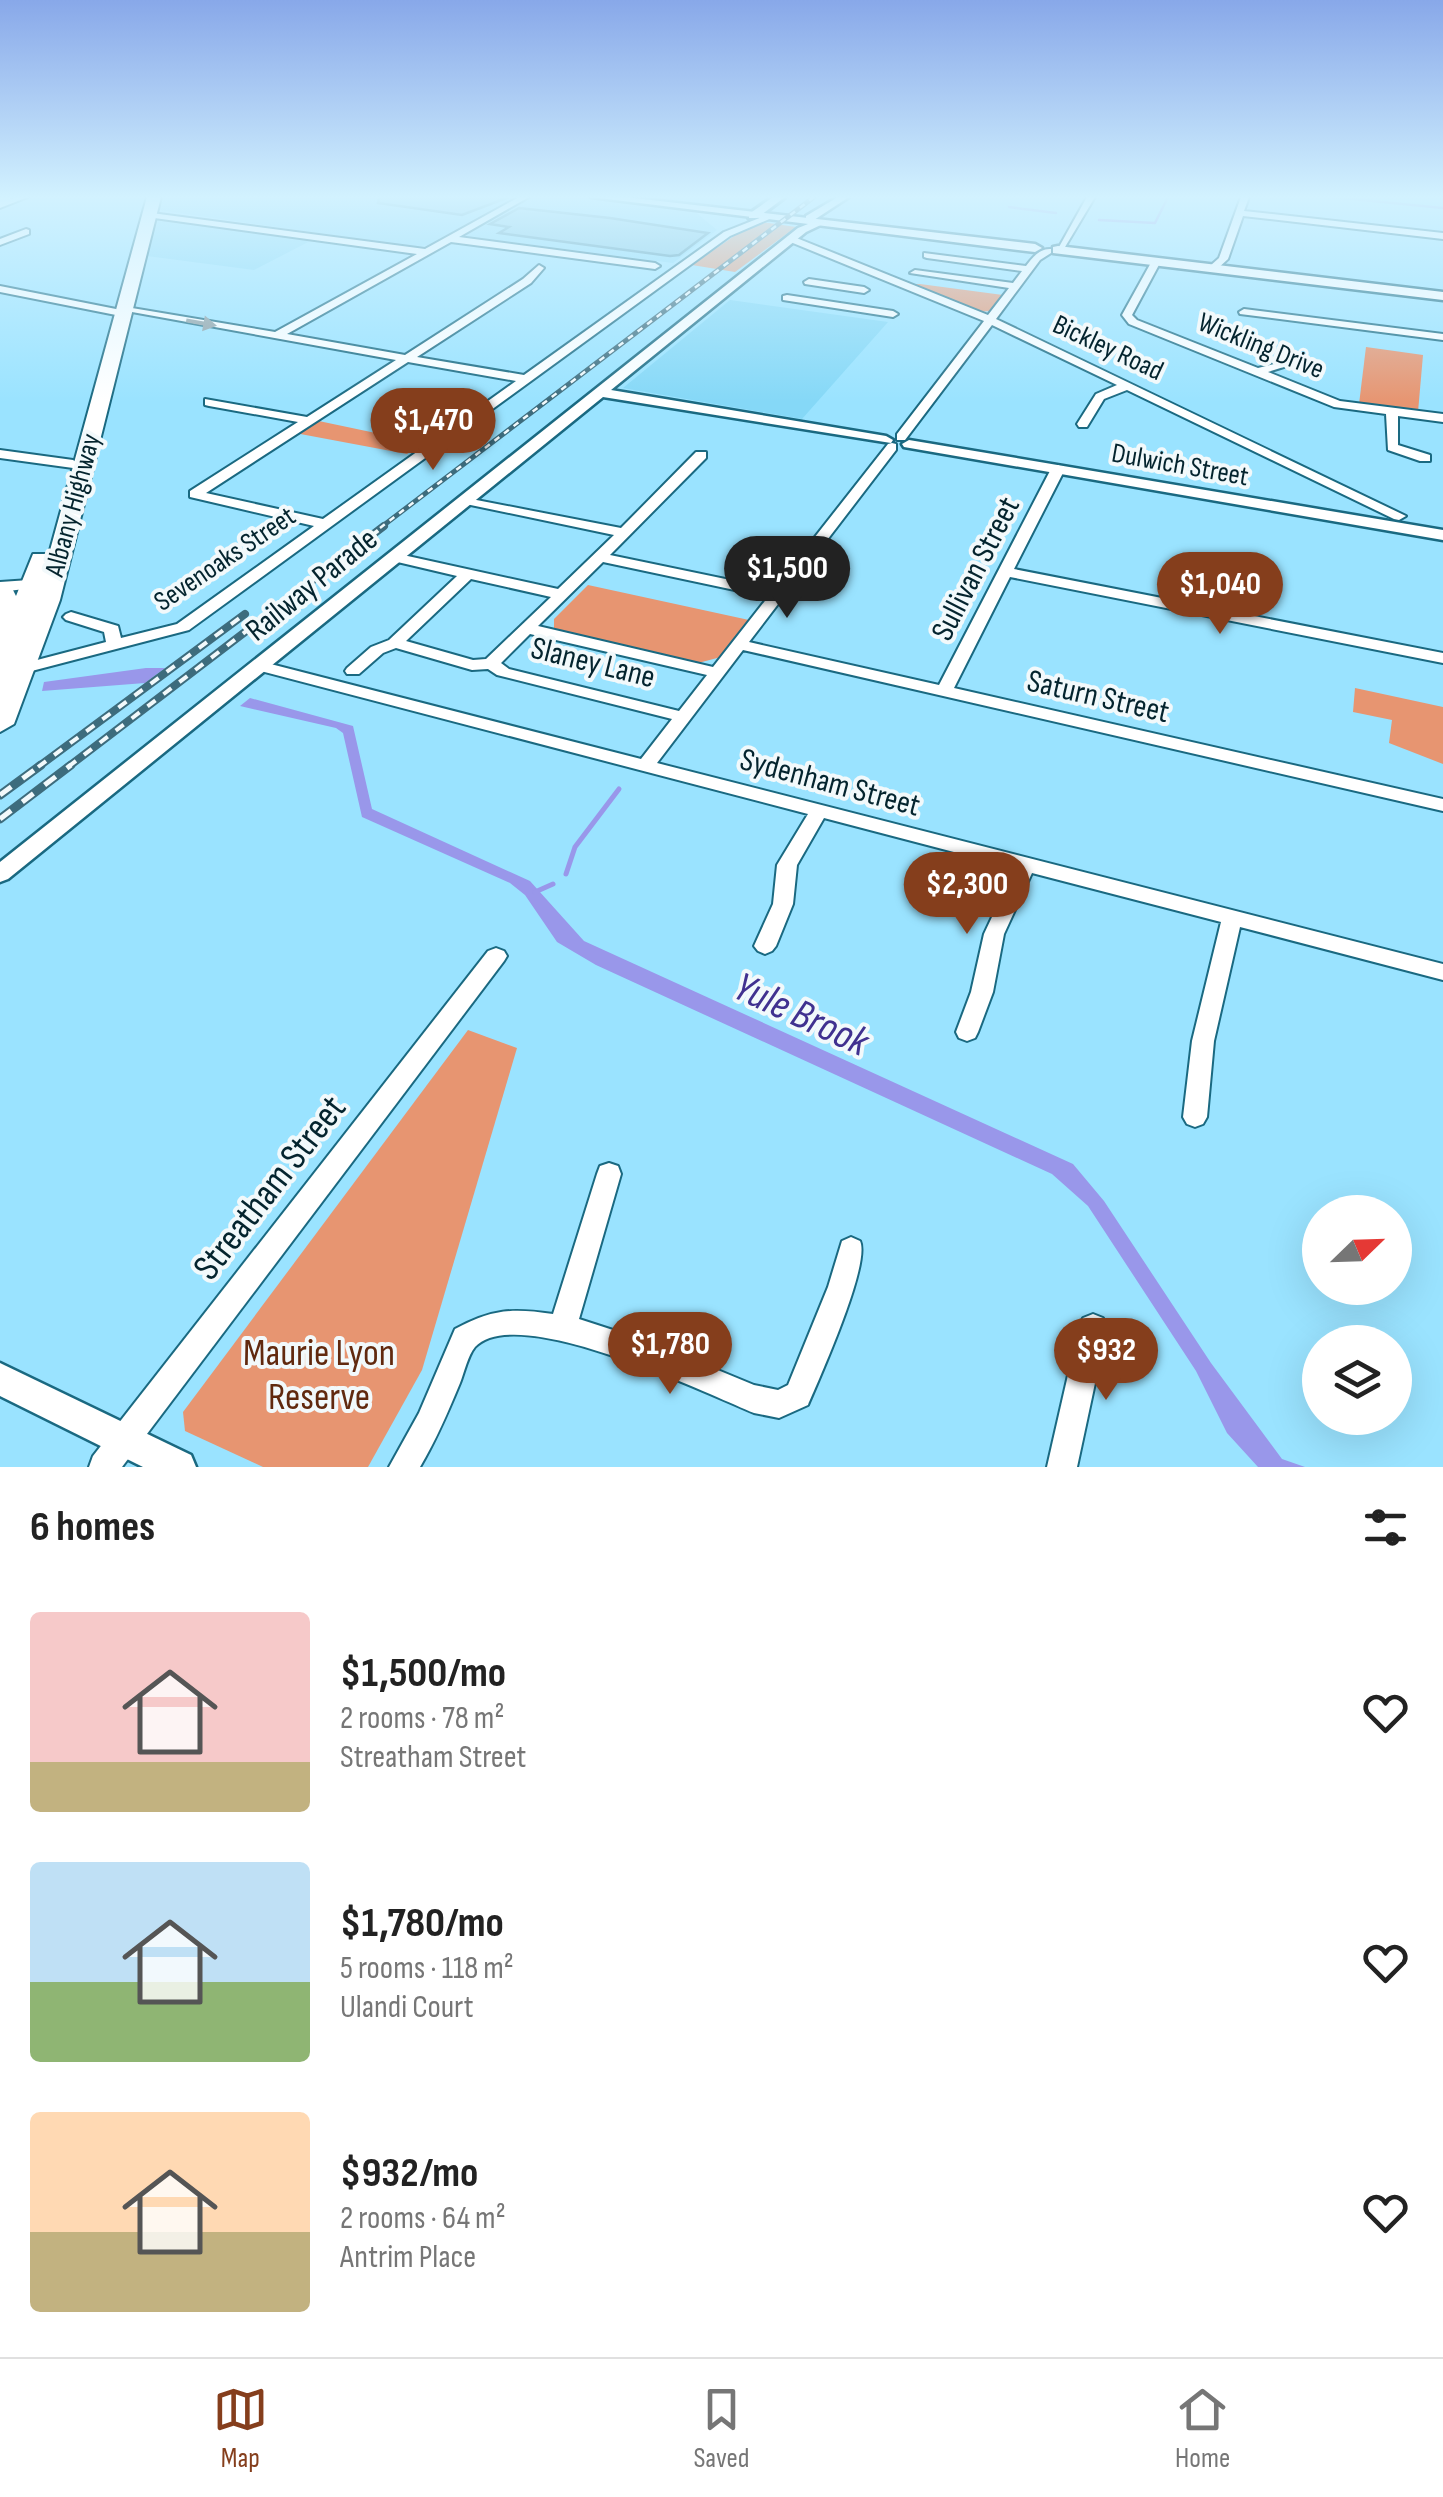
<!DOCTYPE html>
<html lang="en">
<head>
<meta charset="utf-8">
<style>
	:root { --surface:#fff; --page:#f6f6f6; --text:#222; --muted:#767676; --line:#e0e0e0; --accent:#853e1c }
	body { margin:0; font-family:"Sofia Sans Condensed",sans-serif; background:var(--page); color:var(--text); height:100vh; display:flex; flex-direction:column; font-size:38px; white-space:nowrap }
	* { box-sizing:border-box; margin:0 }
	p { font-size:32px; color:var(--muted) }
	.icon { flex:none; width:55px; height:55px; fill:none; stroke:currentColor; stroke-width:2; stroke-linecap:round; stroke-linejoin:round }
	.map { position:relative; height:1467px; overflow:hidden }
	.sheet { display:flex; flex-direction:column; background:var(--surface); flex:1 }
	.sheet>* { flex:none }
	.needle { width:65px; rotate:67deg }
	.tools { position:absolute; left:1302px; top:1195px; display:grid; gap:20px }
	.tools a { display:grid; place-items:center; width:110px; height:110px; border-radius:50%; background:var(--surface); box-shadow:0 10px 40px #0002; font-size:50px }
	.price { position:absolute; translate:-50% -85px; padding:0 22px; border-radius:35px; background:var(--accent); color:#fff; font-size:32px; line-height:65px; filter:drop-shadow(0 2px 5px #0008) }
	.price::after { content:''; position:absolute; left:50%; top:60px; width:30px; height:22px; margin-left:-15px; background:inherit; clip-path:polygon(0 0,100% 0,50% 100%) }
	.price.selected { background:#222; color:#fff }
	ul { padding:0; list-style:none }
	li { display:flex; align-items:center; gap:30px; height:250px; padding:0 30px }
	li span { display:grid; place-items:center; flex:none; width:280px; height:200px; border-radius:10px; color:#555 }
	li>.icon { margin-inline-start:auto }
	span .icon { width:120px; height:120px; fill:#fffc; stroke-width:1 }
	li b { font-size:42px }
	h2 { display:flex; justify-content:space-between; align-items:center; height:120px; padding:0 30px; font-size:42px }
	.tab-bar { display:flex; justify-content:space-around; align-items:center; height:140px; border-top:2px solid var(--line); background:var(--surface); font-size:28px; color:var(--muted) }
	.tab-bar a { display:grid; justify-items:center; gap:5px }
	.tab-bar .selected { color:var(--accent) }
	.map>svg:first-child { display:block }
	.built { fill:#85d8f7 }
	.green { fill:#e79571 }
	.water { fill:#9997ea }
	.lines { fill:none; stroke-linecap:round; stroke-linejoin:round }
	.stream-far1 { stroke:#9997ea; stroke-width:2.5 }
	.stream { stroke:#9997ea; stroke-width:5 }
	.building { fill:#7bc3df; stroke:#428aa4; stroke-width:2.5 }
	.minor-casing { stroke:#1a6981; stroke-width:4 }
	.tertiary-casing { stroke:#1a6981; stroke-width:5 }
	.secondary-casing { stroke:#1a6981; stroke-width:6 }
	.primary-casing { stroke:#1a6981; stroke-width:5 }
	.trunk-casing { stroke:#1a6981; stroke-width:4 }
	.minor { fill:#fff; fill-rule:evenodd }
	.tertiary { fill:#fff; fill-rule:evenodd }
	.secondary { fill:#fff; fill-rule:evenodd }
	.primary { fill:#fff; fill-rule:evenodd }
	.trunk { fill:#fff; fill-rule:evenodd }
	.rail-far2-casing { stroke:#3d6c7d; stroke-width:5 }
	.rail-far1-casing { stroke:#3d6c7d; stroke-width:8 }
	.rail-casing { stroke:#3d6c7d; stroke-width:9 }
	.rail-far2 { stroke:#f2f9fb; stroke-width:2.5; stroke-dasharray:6; stroke-linecap:butt }
	.rail-far1 { stroke:#f2f9fb; stroke-width:4; stroke-dasharray:10; stroke-linecap:butt }
	.rail { stroke:#f2f9fb; stroke-width:5; stroke-dasharray:14; stroke-linecap:butt }
	.oneway { fill:#8e9ca1 }
	.labels { text-anchor:middle; dominant-baseline:central; stroke-width:8; stroke-linejoin:round; paint-order:stroke }
	.far-street-label { font-size:28px; fill:#04242e; stroke:#f2f9fb }
	.street-label { font-size:32px; fill:#04242e; stroke:#f2f9fb }
	.near-street-label { font-size:38px; fill:#04242e; stroke:#f2f9fb }
	.near-park-label { font-size:38px; fill:#61290e; stroke:#f2f9fb }
	.near-water-label { font-size:42px; font-style:italic; fill:#403190; stroke:#f2f9fb }
</style>
</head>
<body>
<div class="map">
<svg width="1443" height="1467" viewBox="0 0 1443 1467">
	<rect width="100%" height="100%" fill="#9ae3ff"/>
	<g class="built">
		<polygon points="164,197 514,197 428,245 413,247 159,210"/>
		<polygon points="533,197 581,197 694,211 717,230 673,263 464,236"/>
		<polygon points="166,217 314,239 254,270 147,256 157,219"/>
		<polygon points="730,300 888,322 802,419 623,388"/>
	</g>
	<g class="green">
		<polygon points="756,221 796,227 735,272 692,265"/>
		<polygon points="914,284 920,284 1003,295 990,311 977,312"/>
		<polygon points="1366,347 1423,355 1418,412 1359,404"/>
		<polygon points="314,420 423,443 407,454 295,433"/>
		<polygon points="588,585 749,620 721,657 698,663 554,630 554,619"/>
		<polygon points="1355,688 1443,707 1443,764 1389,743 1392,720 1353,712"/>
		<polygon points="468,1030 517,1048 422,1370 368,1467 263,1467 185,1431 183,1412"/>
	</g>
	<g class="water">
		<polygon points="146,668 165,668 145,683 42,691 44,682"/>
		<polygon points="250,698 353,726 372,809 530,881 584,941 1073,1164 1104,1201 1211,1363 1282,1459 1305,1467 1258,1467 1227,1433 1196,1371 1088,1206 1052,1174 596,965 557,942 525,895 510,883 362,817 343,733 336,728 240,706"/>
	</g>
	<g class="lines">
		<g class="stream-far1">
			<polyline points="1332,197 1443,208"/>
			<polyline points="1009,207 1056,213"/>
			<polyline points="1099,220 1155,223 1168,197"/>
		</g>
		<g class="stream">
			<polyline points="566,874 575,847 619,789"/>
			<polyline points="535,892 553,884"/>
		</g>
	</g>
	<g class="building">
		<polygon points="379,197 509,197 462,215 378,203"/>
		<polygon points="519,208 610,218 708,233 679,255 670,256 499,233 509,227 490,224"/>
	</g>
	<g class="lines">
		<defs>
			<g id="minor">
				<polygon points="17,197 28,197 0,208 0,202"/>
				<path d="M519,197H529L459,237L655,263L660,266L655,269L451,242L287,334L405,355L523,279L539,265L544,268L531,283L417,357L524,375L724,232L767,215L774,217L730,236L189,630L24,673L18,671L16,668L18,665L106,642L104,632L66,620L63,617L66,614L71,612L118,626L121,638L177,624L314,526L190,497V491L298,422L209,406L205,405V399L307,417L396,360L121,310L126,307L275,332L417,254L147,217L144,212L425,249ZM408,362L516,381L323,519L206,493Z"/>
				<polygon points="1087,197 1095,197 1065,247 1059,247"/>
				<polygon points="1241,197 1249,197 1244,211 1443,233 1443,239 1243,216 1228,259 1216,270 1210,270 1210,266 1219,258"/>
				<polygon points="26,229 29,230 29,234 0,245 0,239"/>
				<path d="M788,237H794L988,315L1009,288L910,273L915,270L1013,283L1022,271L927,258L924,257V253L1026,266C1032,258 1040,248 1051,249V253L1040,260L996,319L1406,516L1399,520L1394,519L1127,390L1104,399L1087,427H1079L1077,424L1096,394L1117,385L992,325L905,440H897V434L984,321L788,241Z"/>
				<polygon points="1153,259 1161,261 1132,315 1137,320 1258,368 1306,356 1306,360 1268,372 1340,401 1443,414 1443,422 1398,416 1398,445 1430,455 1430,461 1420,461 1388,450 1386,414 1334,407 1129,324 1122,315"/>
				<polygon points="809,279 864,287 869,290 864,293 805,284 804,282"/>
				<polygon points="0,286 116,309 121,312 116,315 0,292"/>
				<polygon points="787,295 893,311 898,314 893,317 783,300 783,296"/>
				<polygon points="1244,309 1443,334 1443,340 1240,314 1239,312"/>
				<path d="M892,443L896,444V450L749,642L939,685L1051,469L1058,465L1065,469L1014,569L1443,653V663L1010,577L954,688L1443,799V811L743,650L657,763L1443,964V980L1240,927L1214,1041L1207,1117L1203,1124L1195,1127L1187,1124L1183,1117L1192,1041L1221,922L1032,873L1004,934L993,992L978,1032L975,1038L967,1041L959,1038L956,1032L971,992L984,934L1015,868L824,818L797,865L793,904L776,946L772,951L765,954L758,951L754,946L773,904L777,865L808,814L253,669L251,666L259,661L641,759L672,719L497,675L488,669L472,670L396,648L383,653L359,674H347L345,671L347,668L371,647L389,640L457,576L389,560V554L394,553L558,589L614,535L461,503V497L621,528L696,452H706V458L610,555L774,589L888,444ZM603,562L768,597L713,667L538,626ZM471,579L551,597L486,659L473,660L406,641ZM530,634L707,675L679,711L509,669L501,663Z"/>
				<polygon points="0,450 73,460 79,464 73,468 0,458"/>
				<polygon points="44,579 51,583 49,586 0,592 0,582"/>
				<polygon points="496,948 504,951 507,956 504,961 122,1467 89,1467 93,1456 488,951"/>
				<path d="M609,1163L618,1166L621,1174L579,1319L650,1342L754,1385L778,1390L788,1385L828,1287L842,1241L851,1237L860,1241C871,1263 820,1377 808,1405L779,1418L754,1413C706,1393 517,1302 475,1347C468,1355 464,1373 460,1383C448,1412 436,1440 420,1467H389L419,1413L455,1329C492,1309 512,1308 553,1314L597,1174L600,1166Z"/>
				<polygon points="1093,1314 1103,1318 1107,1327 1077,1467 1047,1467 1079,1327 1083,1318"/>
			</g>
			<g id="tertiary">
				<polygon points="838,197 849,197 814,220 806,220 806,216"/>
				<polygon points="818,220 827,222 806,232 611,390 886,436 893,440 891,443 603,397 8,879 0,882 0,862 798,228"/>
				<polygon points="909,440 1443,530 1443,540 904,447 902,444"/>
				<polygon points="0,1363 191,1455 196,1467 143,1467 0,1396"/>
			</g>
			<polygon id="secondary" points="773,197 785,197 757,218 749,218 749,214"/>
			<g id="primary">
				<polygon points="591,197 625,197 1035,244 1042,248 1035,252"/>
				<polygon points="1058,246 1443,292 1443,300 1053,253 1053,247"/>
			</g>
			<g id="trunk">
				<polygon points="0,197 15,197 0,203"/>
				<polygon points="147,197 161,197 60,600 14,724 0,732 0,587 12,588 16,596 33,554 49,554"/>
			</g>
		</defs>
		<use href="#minor" class="minor-casing"/>
		<use href="#tertiary" class="tertiary-casing"/>
		<use href="#secondary" class="secondary-casing"/>
		<use href="#primary" class="primary-casing"/>
		<use href="#trunk" class="trunk-casing"/>
		<use href="#minor" class="minor"/>
		<use href="#tertiary" class="tertiary"/>
		<use href="#secondary" class="secondary"/>
		<use href="#primary" class="primary"/>
		<use href="#trunk" class="trunk"/>
		<defs>
			<polyline id="rail-far2" points="380,528 814,197"/>
			<g id="rail-far1">
				<polyline points="38,767 245,614"/>
				<polyline points="68,767 384,526"/>
			</g>
			<g id="rail">
				<polyline points="0,795 41,765"/>
				<polyline points="0,819 71,765"/>
			</g>
		</defs>
		<use href="#rail-far2" class="rail-far2-casing"/>
		<use href="#rail-far1" class="rail-far1-casing"/>
		<use href="#rail" class="rail-casing"/>
		<use href="#rail-far2" class="rail-far2"/>
		<use href="#rail-far1" class="rail-far1"/>
		<use href="#rail" class="rail"/>
	</g>
	<defs><path id="oneway-solid" d="M-6-.8H1V-3.2L6.5 0L1 3.2V.8H-6Z" transform="scale(2.5)"/></defs>
	<use class="oneway" href="#oneway-solid" transform="translate(201 323) rotate(10)"/>
	<linearGradient id="sky" x2="0" y2="1"><stop stop-color="#88a8e9"/><stop offset="0.49" stop-color="#d2f2ff"/><stop offset="1" stop-color="#d2f2ff" stop-opacity="0"/></linearGradient>
	<rect width="1443" height="402" fill="url(#sky)"/>
	<g class="labels">
		<g class="far-street-label">
			<text transform="translate(1261 346) rotate(22)">Wickling Drive</text>
			<text transform="translate(1108 348) rotate(25)">Bickley Road</text>
			<text transform="translate(1180 465) rotate(10)">Dulwich Street</text>
			<text transform="translate(73 505) rotate(-75)">Albany Highway</text>
			<text transform="translate(225 559) rotate(-34)">Sevenoaks Street</text>
		</g>
		<g class="street-label">
			<text transform="translate(976 569) rotate(-63)">Sullivan Street</text>
			<text transform="translate(312 585) rotate(-39)">Railway Parade</text>
			<text transform="translate(593 663) rotate(14)">Slaney Lane</text>
			<text transform="translate(1098 697) rotate(13)">Saturn Street</text>
			<text transform="translate(830 783) rotate(15)">Sydenham Street</text>
		</g>
		<g class="near-street-label">
			<text transform="translate(270 1188) rotate(-52)">Streatham Street</text>
		</g>
		<g class="near-park-label">
			<text x="319" y="1353">Maurie Lyon<tspan x="319" dy="44">Reserve</tspan></text>
		</g>
		<g class="near-water-label">
			<text transform="translate(801 1015) rotate(25)">Yule Brook</text>
		</g>
	</g>
</svg>
<div class="tools">
<a><svg class="needle" viewBox="-14 -14 28 28"><path d="M0-13l5 13h-10z" fill="#e53935"/><path d="M0 13l5-13h-10z" fill="#767676"/></svg></a>
<a><svg class="icon" aria-label="layers" viewBox="0 0 24 24"><path d="M12 4l9 5-9 5-9-5zM3 14l9 5 9-5"/></svg></a>
</div>
<b class="price" style="left:433px;top:473px">$1,470</b>
<b class="price selected" style="left:787px;top:621px">$1,500</b>
<b class="price" style="left:1220px;top:637px">$1,040</b>
<b class="price" style="left:967px;top:937px">$2,300</b>
<b class="price" style="left:670px;top:1397px">$1,780</b>
<b class="price" style="left:1106px;top:1403px">$932</b>
</div>
<section class="sheet">
<h2>6 homes<svg class="icon" aria-label="filters" viewBox="0 0 24 24"><path d="M4 7h16M4 17h16"/><circle cx="9" cy="7" r="2"/><circle cx="15" cy="17" r="2"/></svg></h2>
<ul>
<li><span style="background:linear-gradient(#f6c9c9 75%,#c2b280 0)"><svg class="icon" aria-label="home" viewBox="0 0 24 24"><path d="M3 11l9-7 9 7M6 9v11h12V9"/></svg></span><div><b>$1,500/mo</b><p>2 rooms · 78 m²</p><p>Streatham Street</p></div><svg class="icon" aria-label="heart" viewBox="0 0 24 24"><path d="M12 20l-8-8c-3-5 5-10 8-4 3-6 11-1 8 4z"/></svg></li>
<li><span style="background:linear-gradient(#bfe0f5 60%,#8fb573 0)"><svg class="icon" aria-label="home" viewBox="0 0 24 24"><path d="M3 11l9-7 9 7M6 9v11h12V9"/></svg></span><div><b>$1,780/mo</b><p>5 rooms · 118 m²</p><p>Ulandi Court</p></div><svg class="icon" aria-label="heart" viewBox="0 0 24 24"><path d="M12 20l-8-8c-3-5 5-10 8-4 3-6 11-1 8 4z"/></svg></li>
<li><span style="background:linear-gradient(#ffd9b3 60%,#c2b280 0)"><svg class="icon" aria-label="home" viewBox="0 0 24 24"><path d="M3 11l9-7 9 7M6 9v11h12V9"/></svg></span><div><b>$932/mo</b><p>2 rooms · 64 m²</p><p>Antrim Place</p></div><svg class="icon" aria-label="heart" viewBox="0 0 24 24"><path d="M12 20l-8-8c-3-5 5-10 8-4 3-6 11-1 8 4z"/></svg></li>
</ul>
</section>
<nav class="tab-bar">
<a class="selected"><svg class="icon" aria-label="map" viewBox="0 0 24 24"><path d="M3 6l6-2 6 2 6-2v14l-6 2-6-2-6 2zM9 4v14M15 6v14"/></svg>Map</a>
<a><svg class="icon" aria-label="saved" viewBox="0 0 24 24"><path d="M7 4h10v16l-5-4-5 4z"/></svg>Saved</a>
<a><svg class="icon" aria-label="home" viewBox="0 0 24 24"><path d="M3 11l9-7 9 7M6 9v11h12V9"/></svg>Home</a>
</nav>
</body>
</html>
